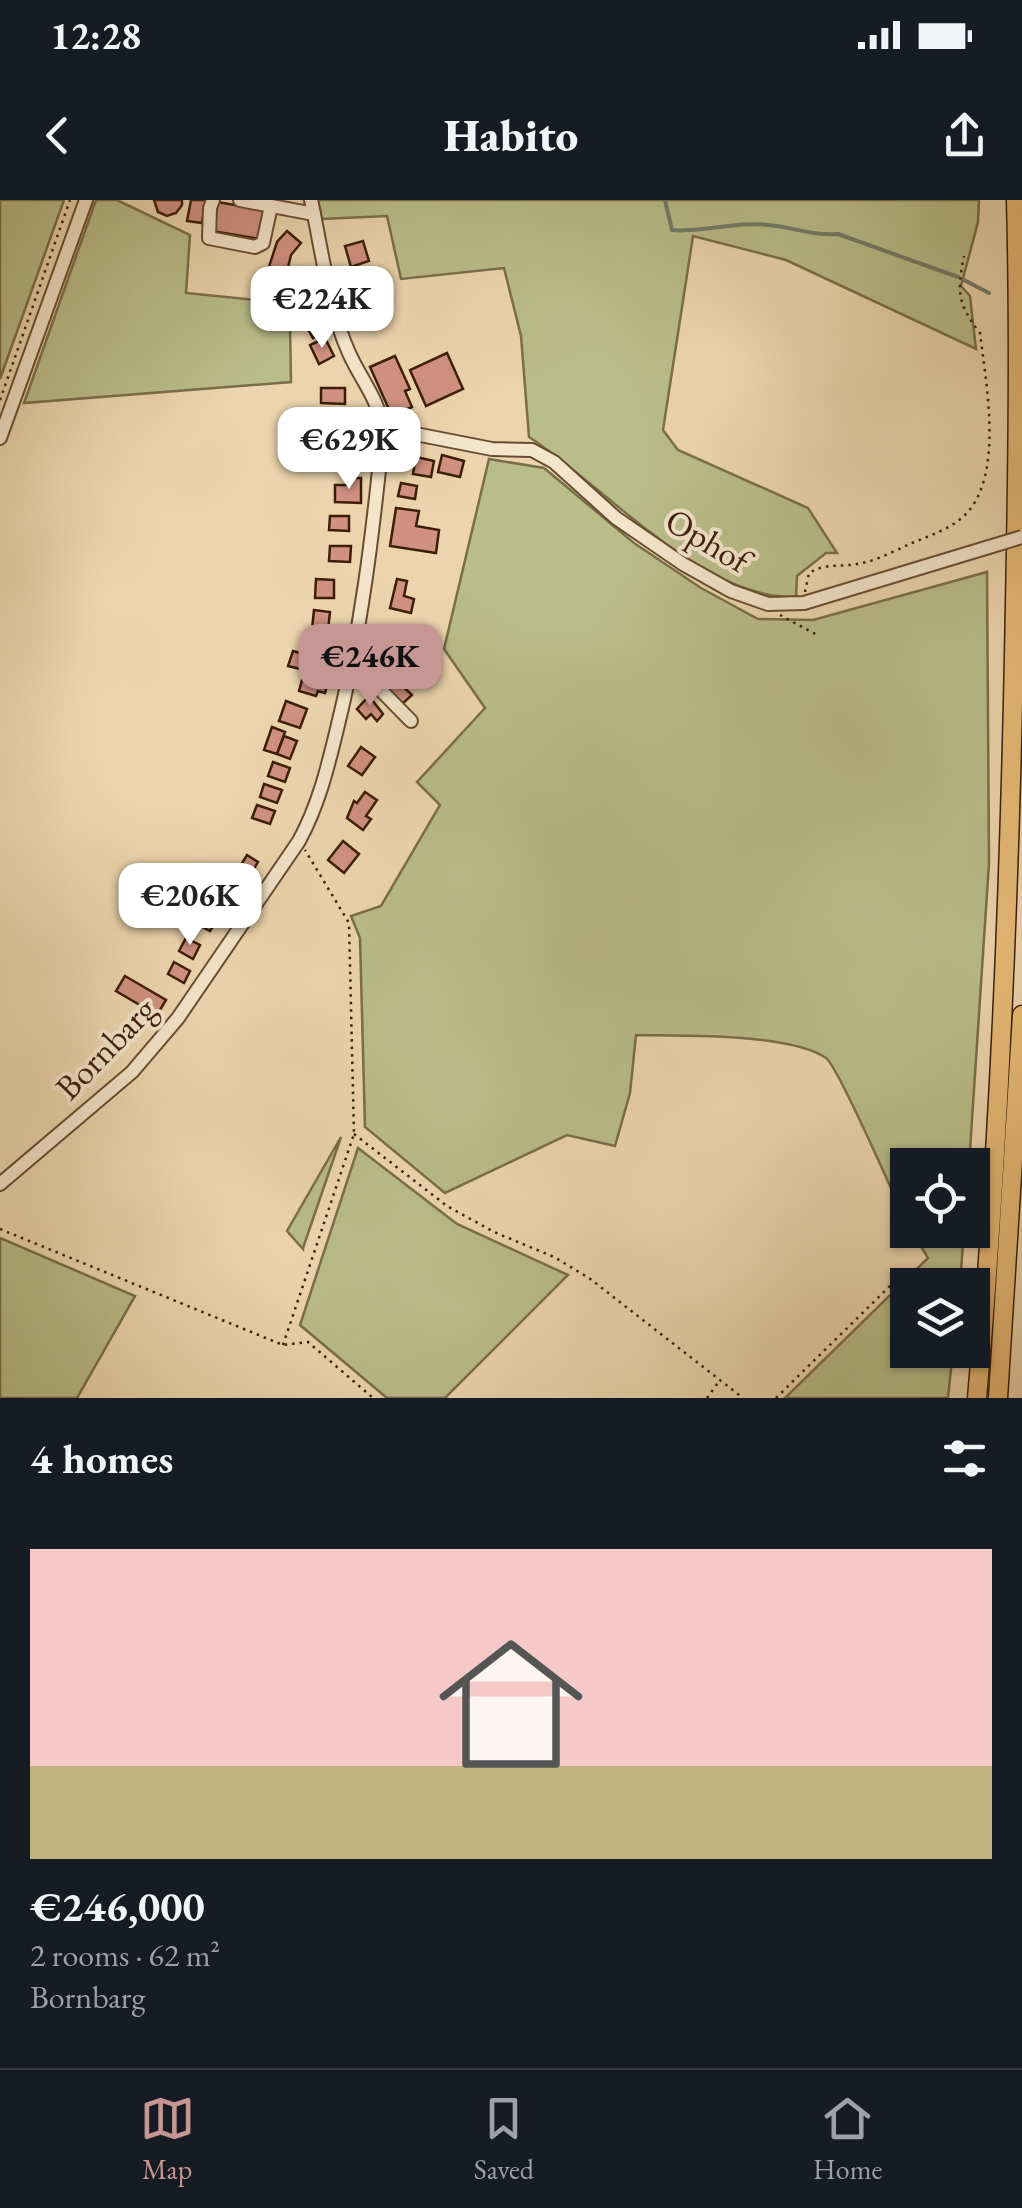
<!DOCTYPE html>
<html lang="en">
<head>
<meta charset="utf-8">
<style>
	:root { --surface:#171b24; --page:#242831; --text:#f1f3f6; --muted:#9ea1a6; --line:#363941; --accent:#c59692 }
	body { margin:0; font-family:"EB Garamond",serif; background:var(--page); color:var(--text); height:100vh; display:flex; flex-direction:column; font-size:38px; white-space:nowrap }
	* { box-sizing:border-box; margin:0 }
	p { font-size:32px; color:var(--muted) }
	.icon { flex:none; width:55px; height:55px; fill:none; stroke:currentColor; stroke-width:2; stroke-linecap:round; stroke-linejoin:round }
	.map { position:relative; height:1198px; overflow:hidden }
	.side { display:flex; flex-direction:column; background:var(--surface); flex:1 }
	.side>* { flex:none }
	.tools { position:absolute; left:890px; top:948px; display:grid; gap:20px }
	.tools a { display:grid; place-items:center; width:100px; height:100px; border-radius:0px; background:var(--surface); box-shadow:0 2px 8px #0004; font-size:50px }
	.price { position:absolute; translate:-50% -85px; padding:0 22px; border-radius:20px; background:#fff; color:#222; font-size:32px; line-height:65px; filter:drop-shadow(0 2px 5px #0008) }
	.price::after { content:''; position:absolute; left:50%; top:60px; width:30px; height:22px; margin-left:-15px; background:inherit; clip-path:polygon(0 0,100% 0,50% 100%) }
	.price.active { background:var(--accent); color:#111 }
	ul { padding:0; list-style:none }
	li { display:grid; align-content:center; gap:20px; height:530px; padding:0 30px }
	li+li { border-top:2px solid var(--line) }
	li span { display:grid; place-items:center; height:310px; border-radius:0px; color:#555 }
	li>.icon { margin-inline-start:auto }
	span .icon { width:180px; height:180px; fill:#fffc; stroke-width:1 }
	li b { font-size:42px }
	h2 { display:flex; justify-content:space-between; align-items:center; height:120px; padding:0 30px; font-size:42px }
	.status { display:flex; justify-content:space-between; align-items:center; height:70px; padding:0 50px; background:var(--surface); direction:ltr }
	.status svg { height:28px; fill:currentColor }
	header { display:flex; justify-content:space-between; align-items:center; height:130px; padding:0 30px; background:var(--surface); font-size:45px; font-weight:800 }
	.dock { display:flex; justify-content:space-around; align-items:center; height:140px; border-top:2px solid var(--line); background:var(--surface); font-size:28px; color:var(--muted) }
	.dock a { display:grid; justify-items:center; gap:5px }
	.dock .active { color:var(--accent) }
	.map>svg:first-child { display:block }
	.green { fill:#b9bd89; stroke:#7a6e48; stroke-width:2.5 }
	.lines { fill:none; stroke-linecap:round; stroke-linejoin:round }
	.stream { stroke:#747b69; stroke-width:4 }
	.building { fill:#d19181; stroke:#3c1e08; stroke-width:2.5 }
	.minor-casing { stroke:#684c31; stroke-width:16 }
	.highway-casing { stroke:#3c1e08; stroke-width:21 }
	.path { stroke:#3c1e08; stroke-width:2.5; stroke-dasharray:2.5 5; stroke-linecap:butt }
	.minor { stroke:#f3e4ca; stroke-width:12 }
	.highway { stroke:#e6ba76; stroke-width:18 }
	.minor-bridge-casing { stroke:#684c31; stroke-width:16; stroke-linecap:butt }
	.minor-bridge { stroke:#f3e4ca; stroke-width:12 }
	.labels { text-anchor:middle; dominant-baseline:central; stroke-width:8; stroke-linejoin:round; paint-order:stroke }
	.street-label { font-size:35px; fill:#3c1e08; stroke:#f3e4ca }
</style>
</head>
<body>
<div class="status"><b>12:28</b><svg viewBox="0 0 49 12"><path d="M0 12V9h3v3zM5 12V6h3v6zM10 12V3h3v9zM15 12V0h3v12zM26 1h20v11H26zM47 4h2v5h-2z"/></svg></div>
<header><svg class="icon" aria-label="back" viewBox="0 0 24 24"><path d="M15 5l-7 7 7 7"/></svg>Habito<svg class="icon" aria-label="share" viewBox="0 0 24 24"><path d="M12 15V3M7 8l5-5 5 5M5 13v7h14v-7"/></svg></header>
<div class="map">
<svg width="1022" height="1198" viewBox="0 0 1022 1198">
	<rect width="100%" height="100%" fill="#ecd5ad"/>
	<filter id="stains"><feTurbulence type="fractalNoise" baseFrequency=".002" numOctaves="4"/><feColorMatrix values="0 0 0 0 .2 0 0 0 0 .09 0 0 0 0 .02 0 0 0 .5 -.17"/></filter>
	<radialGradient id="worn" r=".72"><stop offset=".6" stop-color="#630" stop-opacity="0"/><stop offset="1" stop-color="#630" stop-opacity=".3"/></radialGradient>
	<g class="green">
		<polygon points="0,0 64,0 0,179"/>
		<polygon points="96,0 117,0 190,35 186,93 256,100 260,119 290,124 291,182 24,203"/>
		<path d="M318,0H979L978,22L961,86L970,96L976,149L786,60L693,36L663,230L678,250L808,308L837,353H826L797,376L796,397C704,401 603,285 529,237L521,136L504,68L401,79L387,16L322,19Z"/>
		<path d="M489,259L544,268L634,343L701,388L758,419L813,420L987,372L989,663L969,965H908L907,1024C896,1000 838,866 826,858C790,833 681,836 636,835L630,893L615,946L567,935L445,993L365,927L360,738L351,716L381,706L440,605L417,582L485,508L444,449Z"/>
		<polygon points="341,937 303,1048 303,1049 287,1031"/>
		<polygon points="358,948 457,1024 568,1075 445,1198 387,1198 300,1125"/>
		<polygon points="911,1030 964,1030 960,1085 908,1085 908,1150 953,1150 948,1198 785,1198 928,1058"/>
		<polygon points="0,1038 135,1096 77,1198 0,1198"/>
	</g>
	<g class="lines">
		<g class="stream">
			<path d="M665,0L672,30C704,33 735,21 768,25C793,27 812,36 838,34L958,77"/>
			<polyline points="962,79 989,93"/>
		</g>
	</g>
	<g class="building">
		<polygon points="154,0 182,0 182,5 176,13 167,16 158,12"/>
		<polygon points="191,0 206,0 202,23 187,21"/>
		<polygon points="217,2 265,10 260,39 212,31"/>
		<polygon points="287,31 301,43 291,55 285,80 292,104 275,111 268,94 266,76 277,42"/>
		<polygon points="363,41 369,61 351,67 345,46"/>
		<polygon points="373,89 375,109 357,110 356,91"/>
		<polygon points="319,116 327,131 313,138 305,124"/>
		<polygon points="325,138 334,156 319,164 310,145"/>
		<polygon points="447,153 463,189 426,206 410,170"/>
		<polygon points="395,156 410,189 405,191 412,207 392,216 370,167"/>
		<polygon points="321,188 345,188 345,204 321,203"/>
		<polygon points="317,216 334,217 334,228 343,228 343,240 317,240"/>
		<polygon points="334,253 352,253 351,268 333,268"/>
		<polygon points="442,255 464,261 460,277 438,272"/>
		<polygon points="416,257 434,261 431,277 413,274"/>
		<polygon points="349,278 361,278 361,303 335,302 335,285 349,285"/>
		<polygon points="401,283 417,286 415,299 398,296"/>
		<polygon points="396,308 419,311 416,326 439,330 436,353 390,346"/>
		<polygon points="330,316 349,316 349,331 329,330"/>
		<polygon points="330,346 351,346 350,362 329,361"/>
		<polygon points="316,379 334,380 334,398 315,398"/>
		<polygon points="397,379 407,381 404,396 414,399 411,413 390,408"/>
		<polygon points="314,410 330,412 328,430 312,429"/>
		<polygon points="308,439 329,445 324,462 304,456"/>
		<polygon points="392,449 407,464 393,477 412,495 402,504 370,472"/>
		<polygon points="293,451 304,454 300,469 288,466"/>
		<polygon points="305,470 329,478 325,493 318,491 316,496 299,491"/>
		<polygon points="369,496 383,514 377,521 371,514 366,519 357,509"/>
		<polygon points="286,501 307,509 300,528 279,521"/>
		<polygon points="272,527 285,532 277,554 264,550"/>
		<polygon points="284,536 297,541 290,559 277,554"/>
		<polygon points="361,547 375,557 362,575 348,566"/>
		<polygon points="273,562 290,568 285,582 268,576"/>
		<polygon points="264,584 282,590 277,603 260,597"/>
		<polygon points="365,592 377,600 366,616 371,619 363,630 347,618 354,601 357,603"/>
		<polygon points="257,605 275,611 270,624 252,618"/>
		<polygon points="343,641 359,654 344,673 328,660"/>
		<polygon points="247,655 258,662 249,677 238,670"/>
		<polygon points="193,665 202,671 193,684 184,679"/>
		<polygon points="220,671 233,679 224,695 210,686"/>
		<polygon points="184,689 197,697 187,712 174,704"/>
		<polygon points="213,702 224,709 210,731 199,725"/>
		<polygon points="186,738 200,745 193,759 179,751"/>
		<polygon points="174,762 190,771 184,783 168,774"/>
		<polygon points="125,776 166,800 157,815 116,791"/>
	</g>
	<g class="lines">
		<defs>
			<g id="minor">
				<polyline points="213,0 210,8 209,38 255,47 263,43 271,6"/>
				<polyline points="240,0 314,14"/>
				<polyline points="383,231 395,230 492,249 532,250 554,262 616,318 683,364 731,391 768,404 804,403 989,347"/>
				<polyline points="0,238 86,0"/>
				<polyline points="352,466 366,475 411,521"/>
				<path d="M0,984L132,872L178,818L299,641C318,606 327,570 336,533C361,433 373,333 383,231C380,201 361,180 349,153C328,106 322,50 311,0"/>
			</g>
			<g id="highway">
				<path d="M977,1198C999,951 1009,703 1014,455C1017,304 1020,152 1016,0"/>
				<polyline points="998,1198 1022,815"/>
			</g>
		</defs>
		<use href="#minor" class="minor-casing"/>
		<use href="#highway" class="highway-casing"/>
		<g class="path">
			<polyline points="0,200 70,0"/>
			<path d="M805,392L809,373C827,362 842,368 862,363C878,360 896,350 912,343C931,335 951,329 966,314C1004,274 986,184 980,133C957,103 957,92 964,56"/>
			<polyline points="780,415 819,436"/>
			<polyline points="354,934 447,1006 494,1032 554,1057 589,1078 743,1198"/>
			<polyline points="0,1029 283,1145 308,1142 373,1198"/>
			<polyline points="283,1145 354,934 349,723 305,650"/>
			<polyline points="707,1198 720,1180"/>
			<polyline points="776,1198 890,1086"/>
		</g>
		<use href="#minor" class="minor"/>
		<use href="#highway" class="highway"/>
		<defs>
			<polyline id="minor-bridge" points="989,347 1022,337"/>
		</defs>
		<use href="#minor-bridge" class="minor-bridge-casing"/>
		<use href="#minor-bridge" class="minor-bridge"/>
	</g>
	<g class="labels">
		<g class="street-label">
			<text transform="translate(708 340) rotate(31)">Ophof</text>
			<text transform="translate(105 848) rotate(-46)">Bornbarg</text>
		</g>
	</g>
	<rect width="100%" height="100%" filter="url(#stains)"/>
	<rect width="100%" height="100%" fill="url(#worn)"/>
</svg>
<div class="tools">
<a><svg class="icon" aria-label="locate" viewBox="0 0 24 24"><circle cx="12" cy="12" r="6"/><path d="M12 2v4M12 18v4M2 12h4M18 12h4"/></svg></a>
<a><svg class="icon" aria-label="layers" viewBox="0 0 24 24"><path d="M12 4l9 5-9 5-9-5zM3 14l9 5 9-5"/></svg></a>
</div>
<b class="price" style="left:322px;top:151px">€224K</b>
<b class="price" style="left:349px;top:292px">€629K</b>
<b class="price active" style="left:370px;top:509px">€246K</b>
<b class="price" style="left:190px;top:748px">€206K</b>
</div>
<section class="side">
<h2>4 homes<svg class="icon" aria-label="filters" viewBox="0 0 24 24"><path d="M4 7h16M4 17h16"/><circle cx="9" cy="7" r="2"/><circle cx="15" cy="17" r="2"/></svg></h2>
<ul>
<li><span style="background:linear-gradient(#f6c9c9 70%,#c2b280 0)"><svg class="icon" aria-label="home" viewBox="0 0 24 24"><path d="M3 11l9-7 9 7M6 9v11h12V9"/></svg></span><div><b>€246,000</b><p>2 rooms · 62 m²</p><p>Bornbarg</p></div></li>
</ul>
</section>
<nav class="dock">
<a class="active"><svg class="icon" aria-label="map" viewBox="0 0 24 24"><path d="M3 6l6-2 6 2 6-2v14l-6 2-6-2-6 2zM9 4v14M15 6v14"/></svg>Map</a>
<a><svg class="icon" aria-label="saved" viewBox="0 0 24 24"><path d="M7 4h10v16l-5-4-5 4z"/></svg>Saved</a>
<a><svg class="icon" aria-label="home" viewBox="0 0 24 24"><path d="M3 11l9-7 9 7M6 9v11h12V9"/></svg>Home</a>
</nav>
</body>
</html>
